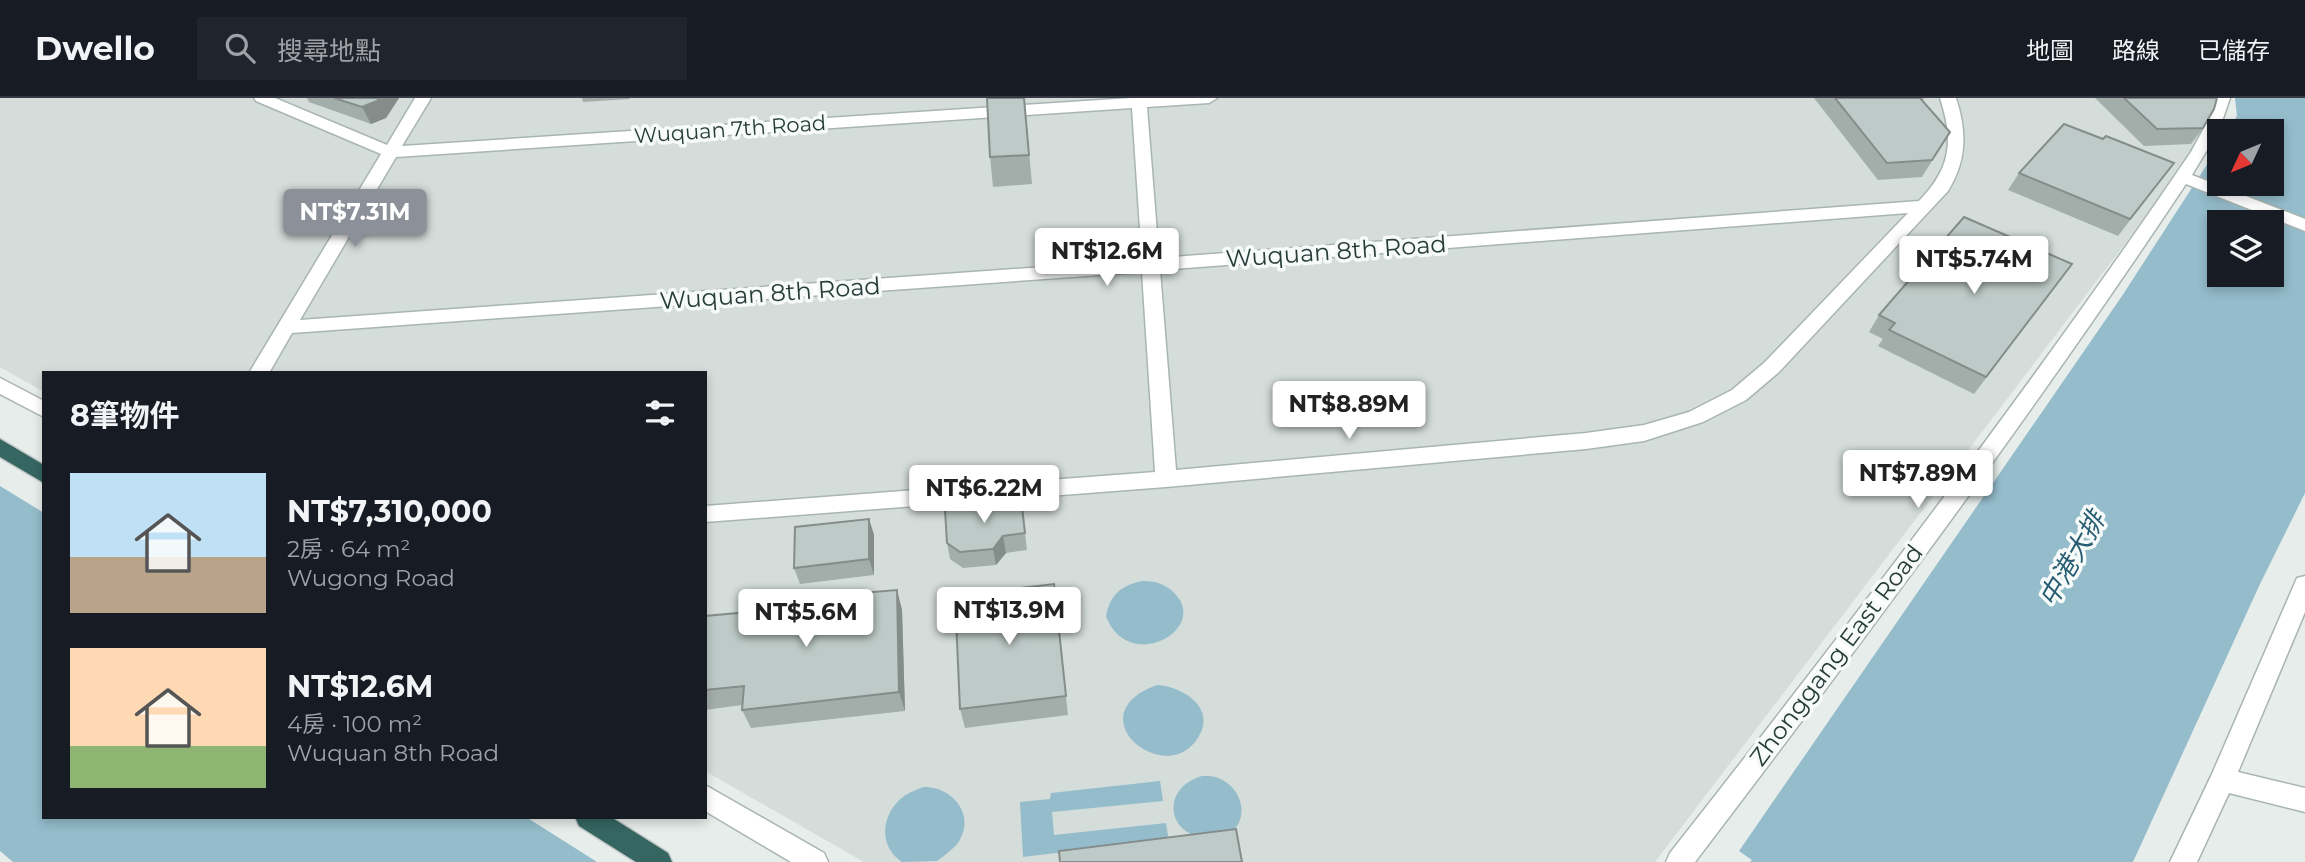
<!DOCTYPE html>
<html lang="zh-TW">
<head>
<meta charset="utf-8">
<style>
	:root { --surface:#171b24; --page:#20242c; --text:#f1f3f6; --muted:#9ea1a6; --line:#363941; --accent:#8c9099 }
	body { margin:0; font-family:Montserrat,"Noto Sans TC",sans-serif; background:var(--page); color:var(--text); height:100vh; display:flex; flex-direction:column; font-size:26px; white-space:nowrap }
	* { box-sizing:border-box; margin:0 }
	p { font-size:23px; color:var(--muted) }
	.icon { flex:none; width:38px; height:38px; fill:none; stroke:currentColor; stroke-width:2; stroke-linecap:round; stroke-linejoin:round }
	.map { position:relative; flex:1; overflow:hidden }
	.panel { position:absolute; left:42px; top:273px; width:665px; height:448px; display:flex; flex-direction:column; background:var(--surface); border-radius:0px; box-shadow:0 4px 10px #0003 }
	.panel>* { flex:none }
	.needle { width:46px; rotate:226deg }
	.controls { position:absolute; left:2207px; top:21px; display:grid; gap:14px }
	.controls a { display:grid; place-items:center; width:77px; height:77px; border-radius:0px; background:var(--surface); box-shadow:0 4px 10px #0003; font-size:35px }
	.price { position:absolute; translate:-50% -60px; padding:0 16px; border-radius:7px; background:#fff; color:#222; font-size:23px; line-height:46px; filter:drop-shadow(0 2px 4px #0008) }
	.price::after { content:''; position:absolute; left:50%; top:42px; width:21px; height:16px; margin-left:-10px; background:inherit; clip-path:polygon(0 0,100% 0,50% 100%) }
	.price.selected { background:var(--accent); color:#fff }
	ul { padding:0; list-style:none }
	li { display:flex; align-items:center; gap:21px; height:175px; padding:0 28px }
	li span { display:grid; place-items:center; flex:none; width:196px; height:140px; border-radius:0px; color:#555 }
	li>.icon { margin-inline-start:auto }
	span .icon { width:84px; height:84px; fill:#fffc; stroke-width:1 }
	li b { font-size:30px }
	h2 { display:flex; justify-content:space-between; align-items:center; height:84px; padding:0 28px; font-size:30px }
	header { display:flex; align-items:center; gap:42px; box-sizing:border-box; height:98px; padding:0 35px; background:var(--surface); border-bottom:2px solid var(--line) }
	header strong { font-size:33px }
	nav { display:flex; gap:38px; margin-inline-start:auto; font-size:24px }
	.search { width:490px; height:63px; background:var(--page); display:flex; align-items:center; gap:18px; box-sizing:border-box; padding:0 24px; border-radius:0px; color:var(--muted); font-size:26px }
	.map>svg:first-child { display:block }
	.built { fill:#d4ddda }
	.water { fill:#94bccb; fill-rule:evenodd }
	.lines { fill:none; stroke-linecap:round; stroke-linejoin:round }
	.minor-casing { stroke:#a9b5b2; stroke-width:3 }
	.highway-casing { stroke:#c3c9c8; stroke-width:3 }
	.minor { fill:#fff; fill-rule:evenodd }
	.highway { fill:#366662; fill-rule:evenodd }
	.wall { fill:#a3aeab }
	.shaded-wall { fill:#858d8b }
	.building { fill:#becac7; stroke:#858d8b; stroke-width:2 }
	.labels { text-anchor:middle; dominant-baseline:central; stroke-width:7; stroke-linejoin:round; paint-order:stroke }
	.far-street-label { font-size:21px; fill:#273d3a; stroke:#f6faf8 }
	.street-label { font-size:24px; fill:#273d3a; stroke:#f6faf8 }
	.water-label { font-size:26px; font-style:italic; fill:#275d73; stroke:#f6faf8 }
</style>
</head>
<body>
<header>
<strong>Dwello</strong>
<div class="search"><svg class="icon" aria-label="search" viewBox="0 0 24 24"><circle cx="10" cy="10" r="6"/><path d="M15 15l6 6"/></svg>搜尋地點</div>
<nav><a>地圖</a><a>路線</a><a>已儲存</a></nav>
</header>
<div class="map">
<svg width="2305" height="764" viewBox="0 0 2305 764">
	<rect width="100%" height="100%" fill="#e6edeb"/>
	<polygon class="built" points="0,0 2216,0 2210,23 2194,55 1655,764 864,764 705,673 705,275 44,275 44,294 0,269"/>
	<g class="water">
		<path d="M2235,0H2305V395L2260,486L2133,764H1750L1752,762L1739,753L2122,198L2219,48V86H2272V33H2228L2237,18ZM2219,124H2272V177H2219Z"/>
		<polygon points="0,388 44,415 44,719 526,719 597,764 13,764 0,753"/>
		<path d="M1143,483C1157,483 1168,487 1177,498C1206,534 1127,575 1106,518C1110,496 1122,487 1143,483Z"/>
		<path d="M1157,587C1180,588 1213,607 1201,634C1172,697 1071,618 1157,587Z"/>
		<path d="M1202,678C1207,678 1214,678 1218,680C1240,688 1250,716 1233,733C1228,738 1221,738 1213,739C1169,744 1157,691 1202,678Z"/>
		<polygon points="1160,683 1163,703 1052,714 1054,737 1166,725 1169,744 1066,757 1056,755 1023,759 1020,704 1050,701 1051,695"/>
		<path d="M923,689C952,688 977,717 958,745C952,752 944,758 937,763L902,764C878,748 881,716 903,699C908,695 916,692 923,689Z"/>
	</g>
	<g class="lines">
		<defs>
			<g id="minor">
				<path d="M254,0H275L387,47L415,0H431L402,48L1131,0H1217L1209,5L1147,9L1159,160L1919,103C1951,70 1954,43 1940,0H1956C1967,34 1967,62 1948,93L1779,274L1746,302L1703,324L1644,343L1586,351L1166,389L705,424V408L1155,374L1142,174L292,235L269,275H249L381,56L256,3ZM1132,10L1142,162L300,222L396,59ZM1908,115L1765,264L1732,292L1689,314L1644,327L1586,335L1176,372L1160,172Z"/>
				<path d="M2214,0H2230L2219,32L2192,77L2305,121V133L2186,86C2031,319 1864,542 1695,764H1666L1670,755C1850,526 2027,295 2191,54L2203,32Z"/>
				<polygon points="0,280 44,303 44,319 0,296"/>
				<polygon points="2305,478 2305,514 2238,674 2305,690 2305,714 2229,695 2197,764 2170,764 2212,676 2294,487 2297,480"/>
				<polygon points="705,687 824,755 828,764 791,764 705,713"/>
			</g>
			<g id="highway">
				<polygon points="0,341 44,367 44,385 0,359"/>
				<polygon points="575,719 611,719 668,755 672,764 636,764 579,728"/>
			</g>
		</defs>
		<use href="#minor" class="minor-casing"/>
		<use href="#highway" class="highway-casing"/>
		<use href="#minor" class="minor"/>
		<use href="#highway" class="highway"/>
	</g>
	<g class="wall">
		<polygon points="307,0 399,0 386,20 371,26 309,4"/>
		<polygon points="582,0 630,0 630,1 583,4"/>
		<polygon points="1024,0 1032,86 993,89 990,59"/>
		<polygon points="1814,0 1924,0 1923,3 1950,34 1922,79 1878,82"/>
		<polygon points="2095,0 2217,0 2203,30 2191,46 2144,48"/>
		<polygon points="2103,41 2174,65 2118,138 2008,92 2019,75"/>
		<polygon points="2072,166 1974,296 1878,248 1883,241 1869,234 1879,217"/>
		<polygon points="1021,400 1027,452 1006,455 996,467 963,470 950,461 947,445 987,408"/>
		<polygon points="869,421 874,437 874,477 800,486 794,470"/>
		<polygon points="1054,486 1068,617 965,630 960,611"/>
		<polygon points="897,492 902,512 905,613 751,630 742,612 742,607 705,612 705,518 749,514"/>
	</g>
	<g class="shaded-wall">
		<polygon points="379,0 399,0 386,20 371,26 362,9"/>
		<polygon points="869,421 874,437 874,477 869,461"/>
		<polygon points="1003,438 1006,455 996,467 993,451"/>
		<polygon points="897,492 902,512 905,613 899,594"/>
	</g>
	<g class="building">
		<polygon points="334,0 379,0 377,3 362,9"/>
		<polygon points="987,0 1024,0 1029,57 990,59"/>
		<polygon points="1835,0 1920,0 1950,34 1932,62 1887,65"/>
		<polygon points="2124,0 2217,0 2214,11 2203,30 2157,31"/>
		<polygon points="2064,26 2103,41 2106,38 2174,65 2130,121 2019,75"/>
		<polygon points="1964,119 2072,166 1986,279 1889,232 1895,225 1879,217"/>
		<polygon points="1021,400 1025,435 1003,438 993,451 960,454 947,445 945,412 987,408 994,401"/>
		<polygon points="869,421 869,461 794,470 795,429"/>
		<polygon points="1054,486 1066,598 960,611 955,498"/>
		<polygon points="897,492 899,594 742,612 744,588 705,592 705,518 749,514 749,504"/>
		<polygon points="1236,731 1242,764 1060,764 1059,753"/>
	</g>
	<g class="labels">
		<g class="far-street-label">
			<text transform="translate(730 31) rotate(-4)">Wuquan 7th Road</text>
		</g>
		<g class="street-label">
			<text transform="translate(1336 153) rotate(-4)">Wuquan 8th Road</text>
			<text transform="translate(770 195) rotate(-4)">Wuquan 8th Road</text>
			<text transform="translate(1836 557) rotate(-53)">Zhonggang East Road</text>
		</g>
		<g class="water-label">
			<text transform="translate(2072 461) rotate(-60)">中港大排</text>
		</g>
	</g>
</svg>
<div class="controls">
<a><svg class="needle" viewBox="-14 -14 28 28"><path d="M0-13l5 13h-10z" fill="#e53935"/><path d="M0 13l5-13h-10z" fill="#9ea1a6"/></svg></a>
<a><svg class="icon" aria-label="layers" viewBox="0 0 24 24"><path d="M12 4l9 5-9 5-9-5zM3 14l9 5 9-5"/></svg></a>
</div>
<b class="price selected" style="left:355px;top:151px">NT$7.31M</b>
<b class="price" style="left:1107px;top:190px">NT$12.6M</b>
<b class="price" style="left:1974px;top:198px">NT$5.74M</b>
<b class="price" style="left:1349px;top:343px">NT$8.89M</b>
<b class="price" style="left:1918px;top:412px">NT$7.89M</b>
<b class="price" style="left:984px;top:427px">NT$6.22M</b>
<b class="price" style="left:1009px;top:549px">NT$13.9M</b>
<b class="price" style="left:806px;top:551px">NT$5.6M</b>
<section class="panel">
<h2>8筆物件<svg class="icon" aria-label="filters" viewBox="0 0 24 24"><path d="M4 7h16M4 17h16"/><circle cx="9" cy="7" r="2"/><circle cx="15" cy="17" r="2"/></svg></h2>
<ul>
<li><span style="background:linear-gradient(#bfe0f5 60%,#b9a48a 0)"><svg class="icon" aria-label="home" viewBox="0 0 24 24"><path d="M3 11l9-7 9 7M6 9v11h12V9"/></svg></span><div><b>NT$7,310,000</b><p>2房 · 64 m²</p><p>Wugong Road</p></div></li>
<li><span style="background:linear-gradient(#ffd9b3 70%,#8fb573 0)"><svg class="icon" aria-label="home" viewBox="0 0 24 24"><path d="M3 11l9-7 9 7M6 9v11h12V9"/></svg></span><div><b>NT$12.6M</b><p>4房 · 100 m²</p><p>Wuquan 8th Road</p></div></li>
</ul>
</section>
</div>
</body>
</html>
